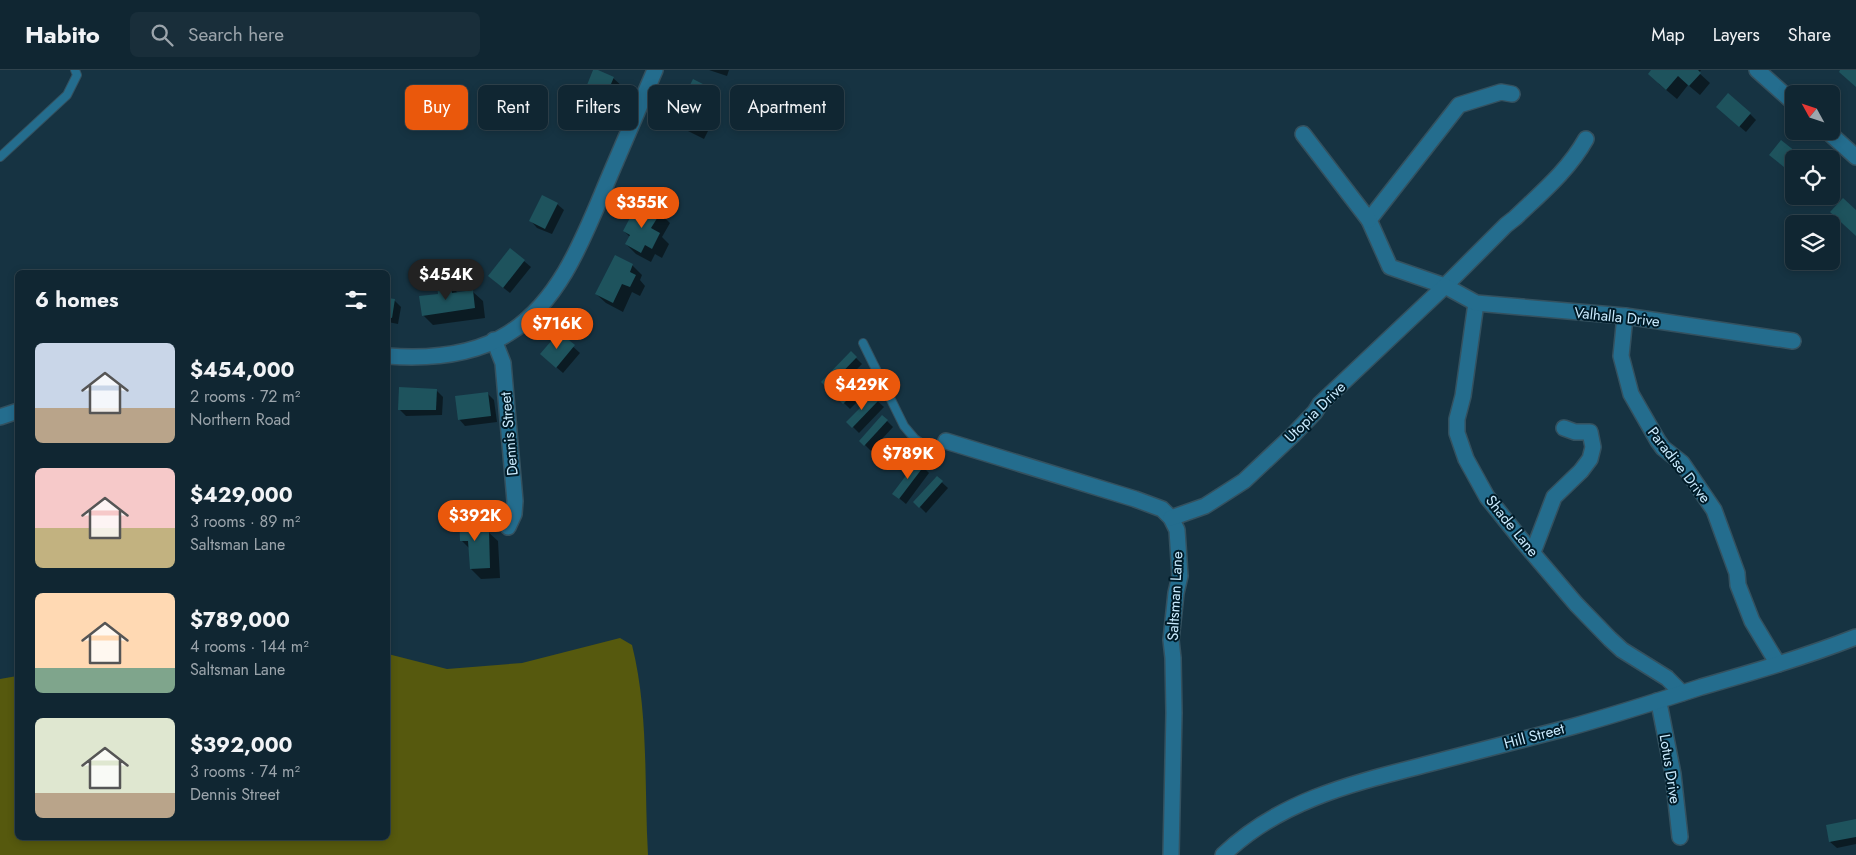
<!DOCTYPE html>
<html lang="en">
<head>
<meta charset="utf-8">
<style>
	:root { --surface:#102632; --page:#192e3a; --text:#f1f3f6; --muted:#9ca5ac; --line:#30434d; --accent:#ea580c }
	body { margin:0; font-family:Jost,sans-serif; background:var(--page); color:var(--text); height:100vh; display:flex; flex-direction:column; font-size:19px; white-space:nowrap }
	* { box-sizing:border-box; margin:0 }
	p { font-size:16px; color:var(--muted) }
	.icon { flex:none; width:28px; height:28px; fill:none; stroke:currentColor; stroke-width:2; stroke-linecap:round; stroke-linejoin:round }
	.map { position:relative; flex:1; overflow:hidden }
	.sheet { position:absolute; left:15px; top:200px; width:375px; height:570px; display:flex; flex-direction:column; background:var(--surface); border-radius:8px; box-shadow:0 2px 8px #0003,0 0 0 1px var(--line) }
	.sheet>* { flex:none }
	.hud { position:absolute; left:405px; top:15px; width:475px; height:45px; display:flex; gap:10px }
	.needle { width:32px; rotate:310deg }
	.tools { position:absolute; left:1785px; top:15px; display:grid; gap:10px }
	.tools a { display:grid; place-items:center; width:55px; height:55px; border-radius:8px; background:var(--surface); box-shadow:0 2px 8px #0003,0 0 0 1px var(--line); font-size:25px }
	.price { position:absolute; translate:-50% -42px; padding:0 11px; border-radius:18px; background:var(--accent); color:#fff; font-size:16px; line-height:32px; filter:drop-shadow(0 1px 2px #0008) }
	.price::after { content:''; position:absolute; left:50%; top:30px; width:15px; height:11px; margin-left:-8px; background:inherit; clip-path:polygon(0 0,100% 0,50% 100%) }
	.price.current { background:#222; color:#fff }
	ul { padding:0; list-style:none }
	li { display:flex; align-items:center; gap:15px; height:125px; padding:0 20px }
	li span { display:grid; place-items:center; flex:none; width:140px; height:100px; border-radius:8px; color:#555 }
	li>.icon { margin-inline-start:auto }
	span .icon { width:60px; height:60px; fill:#fffc; stroke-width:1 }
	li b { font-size:21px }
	h2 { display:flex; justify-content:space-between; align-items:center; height:60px; padding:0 20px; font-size:21px }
	.chip { padding:0 18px; border-radius:8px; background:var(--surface); box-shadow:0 2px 8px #0003,0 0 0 1px var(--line); font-size:18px; line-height:45px }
	.chip.current { background:var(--accent); color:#fff }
	header { display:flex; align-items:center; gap:30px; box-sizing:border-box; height:70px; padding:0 25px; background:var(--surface); border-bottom:1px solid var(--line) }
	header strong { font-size:24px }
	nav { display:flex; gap:28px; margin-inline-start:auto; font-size:18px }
	.search { width:350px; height:45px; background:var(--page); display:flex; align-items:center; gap:12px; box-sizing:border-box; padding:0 18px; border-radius:8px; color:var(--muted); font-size:19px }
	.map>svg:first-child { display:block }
	.green { fill:#56590e }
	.shadow { fill:#0007 }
	.building { fill:#1e535d }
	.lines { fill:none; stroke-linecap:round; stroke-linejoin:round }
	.lane-casing { stroke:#34515f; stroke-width:10 }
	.street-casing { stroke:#34515f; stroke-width:18 }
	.secondary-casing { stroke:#34515f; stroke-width:18 }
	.lane { stroke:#246d8e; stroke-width:8 }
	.street { stroke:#246d8e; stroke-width:15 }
	.secondary { stroke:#246d8e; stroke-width:15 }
	.labels { text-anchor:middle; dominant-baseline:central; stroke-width:4; stroke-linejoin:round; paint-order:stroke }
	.street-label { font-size:15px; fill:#c9eafd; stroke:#001b28 }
</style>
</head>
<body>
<header>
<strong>Habito</strong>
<div class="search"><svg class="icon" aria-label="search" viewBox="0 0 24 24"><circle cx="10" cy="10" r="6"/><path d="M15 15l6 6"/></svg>Search here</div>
<nav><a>Map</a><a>Layers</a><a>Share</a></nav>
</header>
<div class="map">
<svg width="1856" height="785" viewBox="0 0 1856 785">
	<rect width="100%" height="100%" fill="#163342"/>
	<path class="green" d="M620,568L632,575C649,643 644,715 648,785H0V609L17,606L18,768H388V584L447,599L522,593Z"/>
	<g class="shadow">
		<polygon points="595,0 613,8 623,17 612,43 609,42 604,56 588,49 578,40"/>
		<polygon points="709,0 729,0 727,6"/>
		<polygon points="1652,0 1701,0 1699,3 1710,13 1700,25 1688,15 1677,29 1659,14"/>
		<polygon points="702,15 712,24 708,34 712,38 710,42 715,47 704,69 684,59 674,49"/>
		<polygon points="1724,43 1750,44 1756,50 1746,62"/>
		<polygon points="557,134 564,140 552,164 537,158 531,151"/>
		<polygon points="660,143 670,153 662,167 669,174 662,188 655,184 651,192 636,184 626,174 630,167 624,161"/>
		<polygon points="511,180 531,197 510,223 496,212"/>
		<polygon points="632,195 642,205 640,210 645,216 640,226 632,222 623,242 606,233 596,224"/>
		<polygon points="450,215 459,224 473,222 483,231 485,248 433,255 423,245"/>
		<polygon points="388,229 395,231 401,237 398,254 388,252"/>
		<polygon points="559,264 580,283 563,303 548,290"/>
		<polygon points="851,283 862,294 834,323 823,312"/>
		<polygon points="864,305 874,315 850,339 840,329"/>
		<polygon points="437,321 443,327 442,345 406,346 399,339"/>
		<polygon points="488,324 494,330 497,352 465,356 459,349"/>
		<polygon points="873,327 884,337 859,363 848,352"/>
		<polygon points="388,329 391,332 388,350"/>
		<polygon points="883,347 893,357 871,381 861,371"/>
		<polygon points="898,371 909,382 889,400 879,390"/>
		<polygon points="923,397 929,403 906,434 894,424"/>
		<polygon points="937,408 948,418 926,443 915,432"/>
		<polygon points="476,446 486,456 487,461 498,471 500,508 481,509 471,499 470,479 462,471"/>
		<polygon points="1856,750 1856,774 1837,778 1830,772"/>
	</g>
	<g class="building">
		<polygon points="593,0 598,0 614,7 602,35 599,33 594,47 577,40"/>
		<polygon points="1651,0 1698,0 1701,3 1689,16 1678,6 1666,20 1648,4"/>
		<polygon points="1840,0 1856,0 1856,17 1839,2"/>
		<polygon points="693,9 703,14 698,25 703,27 700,33 706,36 694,60 673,49"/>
		<polygon points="1728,23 1751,43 1739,57 1716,37"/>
		<polygon points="1781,70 1805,89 1794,89 1794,105 1769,85"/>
		<polygon points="542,125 558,133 545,159 529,151"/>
		<polygon points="1843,128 1856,140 1856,166 1830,142"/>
		<polygon points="644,133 661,142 651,158 660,163 652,179 645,175 641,183 625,174 630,165 623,161 632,144 637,146"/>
		<polygon points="510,178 525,190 503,218 488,206"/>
		<polygon points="615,185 633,194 630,202 636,205 630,217 622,214 613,233 595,224"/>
		<polygon points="450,213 452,223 473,220 475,238 422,246 419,226 438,224 437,215"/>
		<polygon points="388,228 395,229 392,248 388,247"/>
		<polygon points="559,262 575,275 556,298 540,284"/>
		<polygon points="851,281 857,287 827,318 821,312"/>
		<polygon points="864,303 869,308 843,334 838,329"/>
		<polygon points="399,317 437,319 436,340 398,340"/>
		<polygon points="488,322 491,346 458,350 455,326"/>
		<polygon points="873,325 879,330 852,358 846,352"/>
		<polygon points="882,345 888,350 864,376 859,371"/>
		<polygon points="898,369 903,374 882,395 877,390"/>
		<polygon points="917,391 924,396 899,429 892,424"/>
		<polygon points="937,406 943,411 919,438 913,432"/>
		<polygon points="477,444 478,461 489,460 490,498 470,499 468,471 460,471 459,445"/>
		<polygon points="1856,749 1856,767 1829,772 1826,755"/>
	</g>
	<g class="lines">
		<defs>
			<g id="lane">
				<polyline points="0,87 67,25 77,5 75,0"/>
				<polyline points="863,273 904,356 915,369 927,377 935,377 946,371"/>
			</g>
			<g id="street">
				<polyline points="1757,0 1794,33"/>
				<path d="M1512,24L1501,22L1459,35L1369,150L1390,197L1445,216L1506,155L1515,148C1541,123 1568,101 1586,69"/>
				<polyline points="1827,61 1856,87"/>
				<polyline points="1303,64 1369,150"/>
				<polyline points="1476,233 1463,326 1457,349 1457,363 1466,389 1487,427 1524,473 1576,534 1610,569 1622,580 1667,608 1682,623"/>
				<polyline points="1625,246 1621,286 1631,324 1658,371 1663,378 1682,393 1714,440 1737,503 1738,515 1752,551 1778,594"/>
				<polyline points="494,270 503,293 515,431 514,444 508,457"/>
				<path d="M388,286C429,289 473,286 509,263C563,229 586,161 610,105C625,70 640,35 655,0"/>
				<polyline points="0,347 18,341"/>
				<polyline points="946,371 1135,429 1162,439 1171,448 1177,460 1180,506 1176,523 1171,570 1173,588 1174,643 1171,785"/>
				<polyline points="1171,448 1205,436 1244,411 1293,365 1315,342 1320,334 1445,216 1476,233 1625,246 1793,271"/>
				<polyline points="1533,482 1554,427 1581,401 1590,389 1593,377 1590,362 1575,362 1564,358"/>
				<polyline points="1657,631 1660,638 1673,704 1680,767"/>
			</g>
			<path id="secondary" d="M1223,785C1279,731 1350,714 1424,695C1473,682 1522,670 1571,657C1614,645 1658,631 1701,617C1753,602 1805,587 1856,567"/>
		</defs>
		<use href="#lane" class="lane-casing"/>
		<use href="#street" class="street-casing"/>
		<use href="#secondary" class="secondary-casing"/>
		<use href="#lane" class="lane"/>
		<use href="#street" class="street"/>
		<use href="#secondary" class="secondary"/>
	</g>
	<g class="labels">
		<g class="street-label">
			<text transform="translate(1617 247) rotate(6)">Valhalla Drive</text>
			<text transform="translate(1315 342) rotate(-45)">Utopia Drive</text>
			<text transform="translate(509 364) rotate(-95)">Dennis Street</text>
			<text transform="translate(1679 395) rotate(52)">Paradise Drive</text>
			<text transform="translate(1512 456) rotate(51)">Shade Lane</text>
			<text transform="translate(1175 526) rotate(-87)">Saltsman Lane</text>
			<text transform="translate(1534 666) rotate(-15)">Hill Street</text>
			<text transform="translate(1670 699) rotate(81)">Lotus Drive</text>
		</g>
	</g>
</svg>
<div class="tools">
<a><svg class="needle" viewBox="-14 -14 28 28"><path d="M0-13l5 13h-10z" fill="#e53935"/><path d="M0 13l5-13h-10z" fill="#9ca5ac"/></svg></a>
<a><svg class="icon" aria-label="locate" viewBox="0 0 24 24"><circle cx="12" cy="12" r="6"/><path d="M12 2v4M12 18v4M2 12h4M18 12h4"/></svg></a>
<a><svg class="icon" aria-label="layers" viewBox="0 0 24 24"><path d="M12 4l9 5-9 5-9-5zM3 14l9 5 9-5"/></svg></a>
</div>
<b class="price" style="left:642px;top:159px">$355K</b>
<b class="price current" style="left:446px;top:231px">$454K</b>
<b class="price" style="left:557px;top:280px">$716K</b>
<b class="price" style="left:862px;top:341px">$429K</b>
<b class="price" style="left:908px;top:410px">$789K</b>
<b class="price" style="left:475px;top:472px">$392K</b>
<div class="hud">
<a class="chip current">Buy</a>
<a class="chip">Rent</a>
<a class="chip">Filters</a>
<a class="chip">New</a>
<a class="chip">Apartment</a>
</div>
<section class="sheet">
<h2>6 homes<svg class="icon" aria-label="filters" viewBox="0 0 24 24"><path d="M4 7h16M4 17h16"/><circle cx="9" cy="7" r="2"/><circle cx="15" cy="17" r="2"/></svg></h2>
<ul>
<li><span style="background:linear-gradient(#c9d6e8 65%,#b9a48a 0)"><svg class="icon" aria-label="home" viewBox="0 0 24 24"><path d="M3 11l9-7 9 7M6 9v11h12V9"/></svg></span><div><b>$454,000</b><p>2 rooms · 72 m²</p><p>Northern Road</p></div></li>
<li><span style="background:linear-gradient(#f6c9c9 60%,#c2b280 0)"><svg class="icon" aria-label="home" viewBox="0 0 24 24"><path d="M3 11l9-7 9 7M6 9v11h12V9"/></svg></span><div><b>$429,000</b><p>3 rooms · 89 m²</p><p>Saltsman Lane</p></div></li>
<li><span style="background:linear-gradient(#ffd9b3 75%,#7fa58c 0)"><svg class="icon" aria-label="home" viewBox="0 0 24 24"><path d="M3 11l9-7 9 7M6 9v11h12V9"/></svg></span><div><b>$789,000</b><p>4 rooms · 144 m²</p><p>Saltsman Lane</p></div></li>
<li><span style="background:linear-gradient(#dfe7d0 75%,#b9a48a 0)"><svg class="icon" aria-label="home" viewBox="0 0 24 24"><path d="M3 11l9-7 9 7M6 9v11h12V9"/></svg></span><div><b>$392,000</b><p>3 rooms · 74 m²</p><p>Dennis Street</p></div></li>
</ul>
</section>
</div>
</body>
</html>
